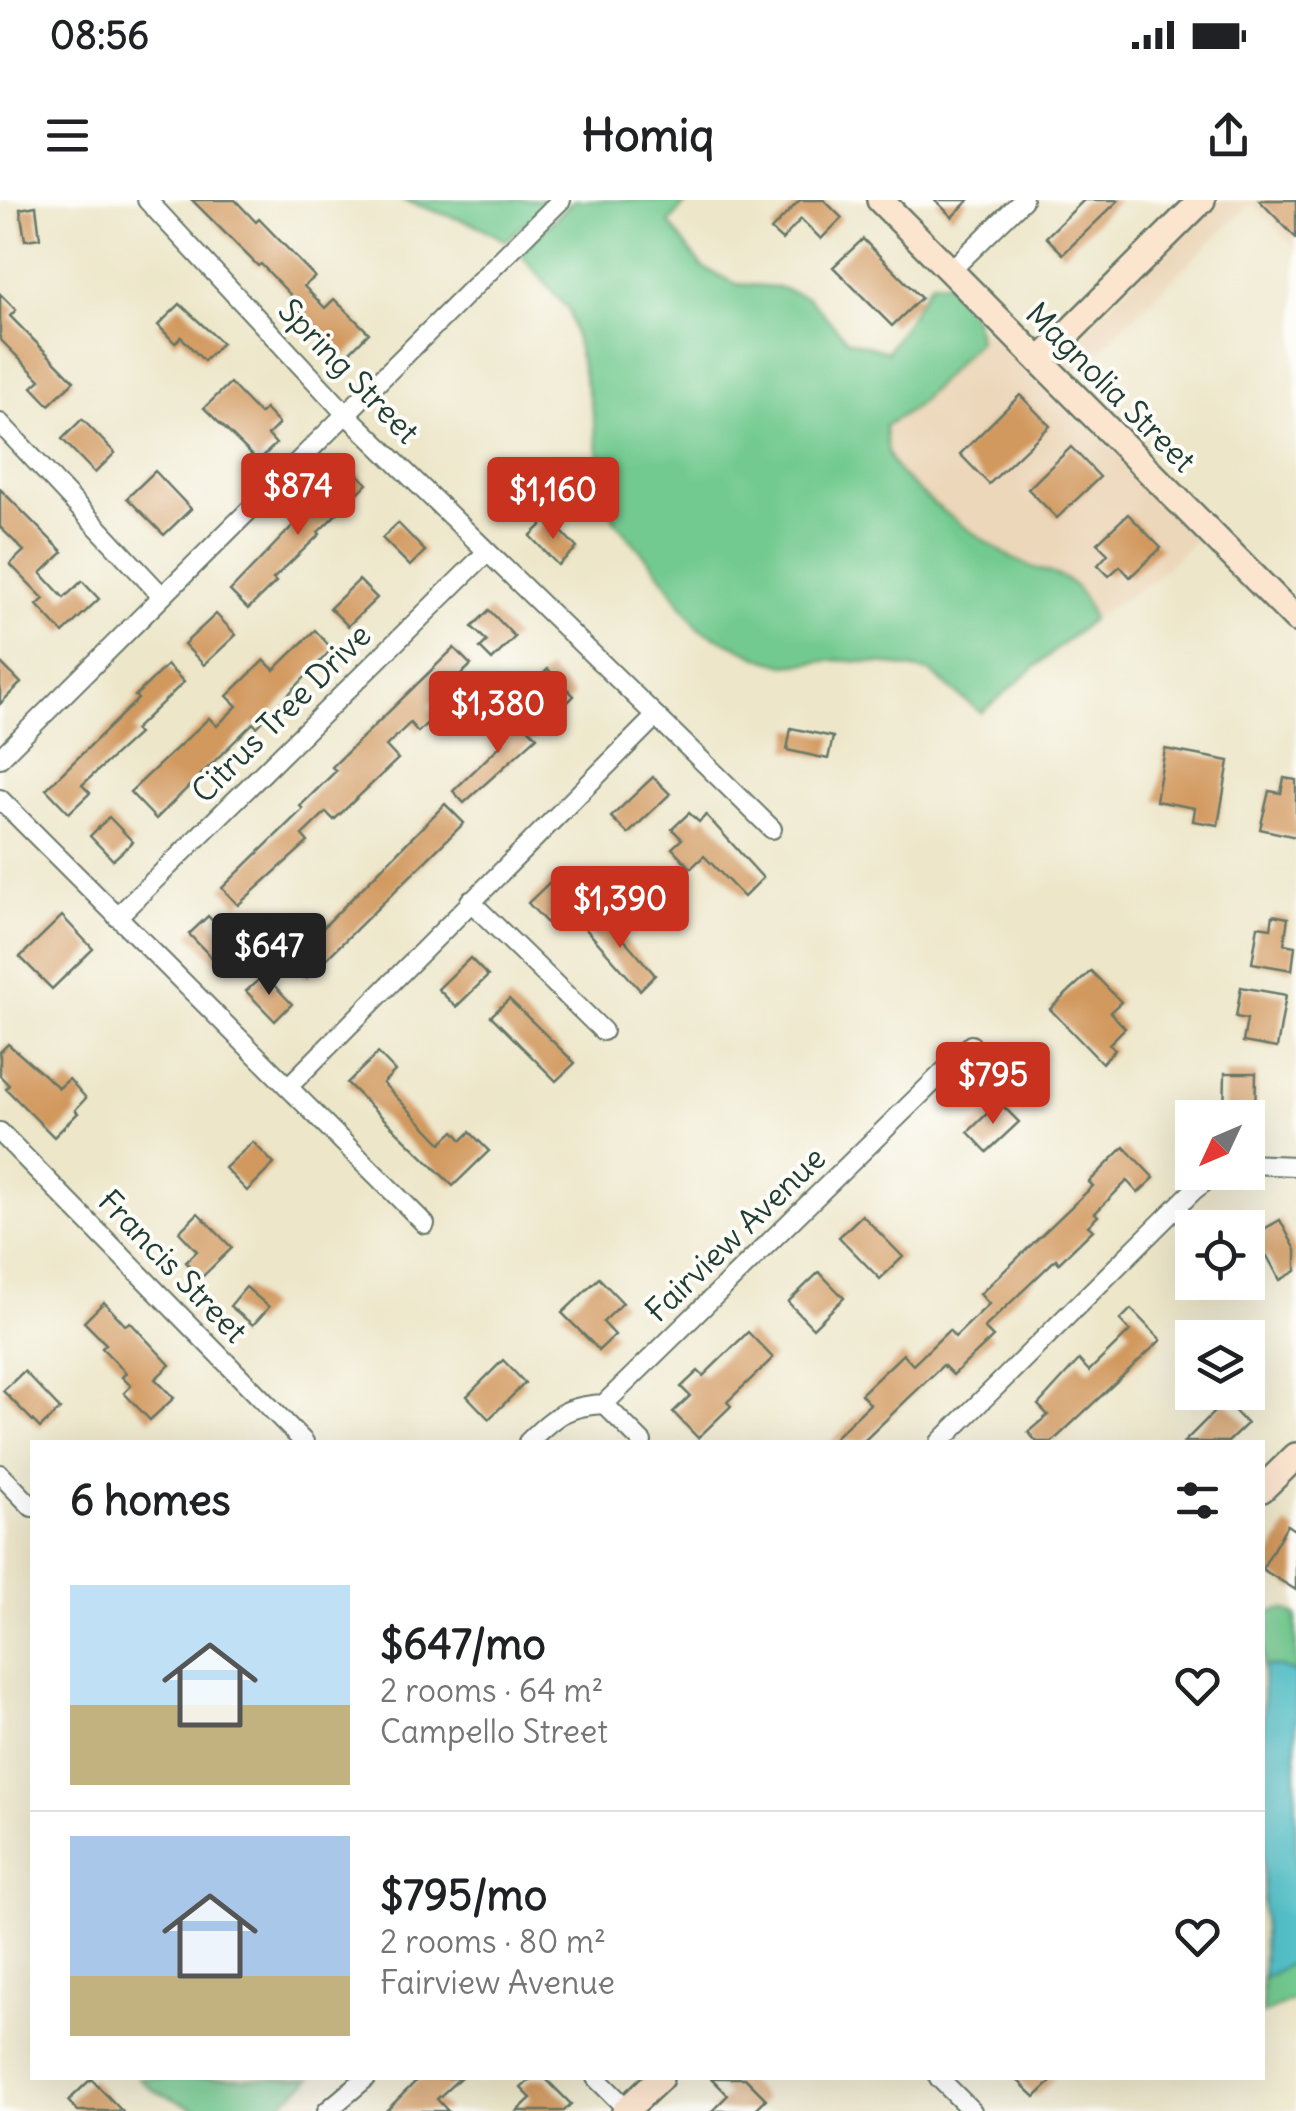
<!DOCTYPE html>
<html lang="en">
<head>
<meta charset="utf-8">
<style>
	:root { --surface:#fff; --page:#f2f2f2; --text:#202124; --muted:#757577; --line:#e0e0e0; --accent:#c8321e }
	body { margin:0; font-family:Delius,sans-serif; background:var(--page); color:var(--text); height:100vh; display:flex; flex-direction:column; font-size:38px; white-space:nowrap }
	* { box-sizing:border-box; margin:0 }
	p { font-size:32px; color:var(--muted) }
	.icon { flex:none; width:55px; height:55px; fill:none; stroke:currentColor; stroke-width:2; stroke-linecap:round; stroke-linejoin:round }
	.map { position:relative; flex:1; overflow:hidden }
	.details { position:absolute; left:30px; top:1240px; width:1235px; height:640px; display:flex; flex-direction:column; background:var(--surface); border-radius:0px; box-shadow:0 10px 40px #0002 }
	.details>* { flex:none }
	.needle { width:65px; rotate:226deg }
	.controls { position:absolute; left:1175px; top:900px; display:grid; gap:20px }
	.controls a { display:grid; place-items:center; width:90px; height:90px; border-radius:0px; background:var(--surface); box-shadow:0 10px 40px #0002; font-size:50px }
	.price { position:absolute; translate:-50% -85px; padding:0 22px; border-radius:10px; background:var(--accent); color:#fff; font-size:32px; line-height:65px; filter:drop-shadow(0 2px 5px #0008) }
	.price::after { content:''; position:absolute; left:50%; top:60px; width:30px; height:22px; margin-left:-15px; background:inherit; clip-path:polygon(0 0,100% 0,50% 100%) }
	.price.current { background:#222; color:#fff }
	ul { padding:0; list-style:none }
	li { display:flex; align-items:center; gap:30px; height:250px; padding:0 40px }
	li+li { border-top:2px solid var(--line) }
	li span { display:grid; place-items:center; flex:none; width:280px; height:200px; border-radius:0px; color:#555 }
	li>.icon { margin-inline-start:auto }
	span .icon { width:120px; height:120px; fill:#fffc; stroke-width:1 }
	li b { font-size:42px }
	h2 { display:flex; justify-content:space-between; align-items:center; height:120px; padding:0 40px; font-size:42px }
	.status { display:flex; justify-content:space-between; align-items:center; height:70px; padding:0 50px; background:var(--surface); direction:ltr }
	.status svg { height:28px; fill:currentColor }
	header { display:flex; justify-content:space-between; align-items:center; height:130px; padding:0 40px; background:var(--surface); font-size:45px; font-weight:800 }
	.map>svg:first-child { display:block }
	.built { fill:#ecd7ba }
	.green { fill:#73ca90; stroke:#498462; stroke-width:2.5 }
	.water { fill:#54c2ca; stroke:#3a807f; stroke-width:2.5 }
	.building { fill:#d2995e }
	.lines { fill:none; stroke-linecap:round; stroke-linejoin:round }
	.street-casing { stroke:#677868; stroke-width:22 }
	.secondary-casing { stroke:#677868; stroke-width:30 }
	.street { stroke:#fff; stroke-width:18 }
	.secondary { stroke:#fce5cf; stroke-width:25 }
	.labels { text-anchor:middle; dominant-baseline:central; stroke-width:8; stroke-linejoin:round; paint-order:stroke }
	.street-label { font-size:32px; fill:#1f3d34; stroke:#fdfcf7 }
</style>
</head>
<body>
<div class="status"><b>08:56</b><svg viewBox="0 0 49 12"><path d="M0 12V9h3v3zM5 12V6h3v6zM10 12V3h3v9zM15 12V0h3v12zM26 1h20v11H26zM47 4h2v5h-2z"/></svg></div>
<header><svg class="icon" aria-label="menu" viewBox="0 0 24 24"><path d="M4 6h16M4 12h16M4 18h16"/></svg>Homiq<svg class="icon" aria-label="share" viewBox="0 0 24 24"><path d="M12 15V3M7 8l5-5 5 5M5 13v7h14v-7"/></svg></header>
<div class="map">
<svg width="1296" height="1911" viewBox="0 0 1296 1911">
	<rect width="100%" height="100%" fill="#fdfcf7"/>
	<filter id="ink" filterUnits="userSpaceOnUse"><feTurbulence type="fractalNoise" baseFrequency=".01" numOctaves="2"/><feDisplacementMap in="SourceGraphic" scale="20" xChannelSelector="R" yChannelSelector="G"/><feConvolveMatrix kernelMatrix="1 2 1 2 8 2 1 2 1" color-interpolation-filters="sRGB"/></filter>
	<filter id="wash" filterUnits="userSpaceOnUse"><feTurbulence type="fractalNoise" baseFrequency=".0048" numOctaves="4" result="noise"/><feDisplacementMap in="SourceGraphic" scale="40" xChannelSelector="R" yChannelSelector="G"/><feGaussianBlur stdDeviation="2.25" result="paint"/><feColorMatrix in="noise" values="0 0 0 0 0 0 0 0 0 0 0 0 0 0 0 0 0 1.4 0 .05"/><feComposite in="paint" operator="in"/></filter>
	<g filter="url(#wash)">
		<rect width="100%" height="100%" fill="#ede6c9"/>
		<g class="built">
			<polygon points="1215,0 1296,0 1296,50 1252,2 1070,178 1053,161"/>
			<polygon points="976,125 1022,158 1199,336 1152,381 1092,419 1086,397 1054,372 1016,361 979,336 919,292 889,259 885,226 915,207 977,141"/>
		</g>
		<g class="green">
			<polygon points="402,0 549,0 506,41 479,26"/>
			<path d="M574,0H688L669,23L702,67L737,84L778,87L809,98L847,140L887,152L931,82L948,83L975,120L978,141L915,207L885,226C886,235 886,247 889,256C898,284 985,342 1012,358C1048,379 1077,366 1092,419L981,513L930,472L887,464L838,460L786,465L758,457L699,429L655,367L615,321L604,294L593,214L569,111L520,53Z"/>
			<polygon points="1285,1409 1296,1416 1296,1473 1281,1467 1263,1467 1263,1413"/>
			<polygon points="1296,1760 1296,1798 1263,1814 1262,1779"/>
			<polygon points="139,1878 311,1878 277,1907 262,1911 201,1911 153,1890"/>
		</g>
		<polygon class="water" points="1263,1467 1281,1467 1296,1473 1296,1760 1263,1779"/>
		<g id="blocks">
			<g class="building">
				<polygon points="192,0 235,0 256,22 259,19 315,77 304,86 325,108 334,99 369,133 346,156 300,111 303,108 261,64 258,66"/>
				<polygon points="800,0 824,0 842,18 821,39 801,19 782,40 771,30"/>
				<polygon points="935,0 969,0 952,17"/>
				<polygon points="1084,0 1119,0 1063,54 1046,37"/>
				<polygon points="1259,0 1296,0 1296,38"/>
				<polygon points="36,6 40,38 25,40 20,9"/>
				<polygon points="863,39 921,98 892,126 833,67"/>
				<polygon points="0,94 16,110 10,116 74,181 49,205 32,187 40,180 0,139"/>
				<polygon points="180,104 222,143 204,161 181,137 175,143 158,125"/>
				<polygon points="230,183 260,214 265,209 279,224 268,235 276,244 258,261 204,208"/>
				<polygon points="1020,195 1050,226 989,284 960,254"/>
				<polygon points="82,219 115,253 95,273 62,239"/>
				<polygon points="1071,247 1100,277 1057,318 1028,289"/>
				<polygon points="350,266 367,284 318,332 320,334 273,379 276,382 248,409 230,391"/>
				<polygon points="155,271 191,309 164,335 127,298"/>
				<polygon points="0,289 63,352 41,373 64,398 82,381 99,399 63,433 37,405 44,399 10,364 24,351 0,327"/>
				<polygon points="1128,314 1161,348 1130,377 1120,366 1109,376 1098,365 1108,354 1097,343"/>
				<polygon points="549,318 577,348 558,365 530,336"/>
				<polygon points="398,323 425,351 410,366 382,338"/>
				<polygon points="359,380 377,398 348,426 330,408"/>
				<polygon points="489,410 515,437 492,460 480,448 487,441 472,427"/>
				<polygon points="216,414 236,435 204,465 184,444"/>
				<polygon points="315,430 332,449 257,527 253,523 156,619 130,592 209,518 217,526 237,506 227,496 264,460 274,470"/>
				<polygon points="454,448 471,465 428,506 436,515 418,532 410,523 386,546 398,559 334,620 326,612 302,635 308,642 238,705 222,688 303,609 300,606 336,571 332,567"/>
				<polygon points="0,462 21,483 0,504"/>
				<polygon points="167,465 184,482 134,530 138,534 82,585 90,593 69,613 46,589 138,499 135,496"/>
				<polygon points="548,469 574,496 560,510 534,483"/>
				<polygon points="513,512 537,537 464,603 453,591 503,543 493,532"/>
				<polygon points="791,528 833,537 828,559 787,550"/>
				<polygon points="1165,549 1229,561 1218,625 1193,621 1195,608 1156,601"/>
				<polygon points="653,577 670,594 628,634 611,617"/>
				<polygon points="1284,578 1296,580 1296,637 1260,629 1269,591 1281,593"/>
				<polygon points="445,604 464,623 307,778 290,761"/>
				<polygon points="689,613 699,622 706,615 763,678 744,697 704,656 691,668 672,648 682,639 672,629"/>
				<polygon points="109,617 133,642 113,660 90,636"/>
				<polygon points="553,679 572,699 547,723 528,703"/>
				<polygon points="601,713 655,775 640,790 585,728"/>
				<polygon points="1273,715 1288,718 1284,744 1295,746 1292,770 1252,763 1258,726 1271,728"/>
				<polygon points="62,716 93,749 52,789 20,757"/>
				<polygon points="208,716 234,744 216,762 189,734"/>
				<polygon points="470,758 488,776 456,807 438,789"/>
				<polygon points="1091,771 1121,802 1110,812 1125,828 1109,844 1115,850 1102,863 1050,809"/>
				<polygon points="264,775 292,804 275,821 246,791"/>
				<polygon points="1241,787 1286,795 1277,848 1243,842 1247,819 1236,817"/>
				<polygon points="509,799 575,863 556,881 491,816"/>
				<polygon points="8,844 59,888 69,879 86,898 75,910 78,913 54,937 6,889 9,885 0,876 0,852"/>
				<polygon points="378,853 395,871 383,883 441,943 454,931 462,940 470,932 489,951 453,986 347,883"/>
				<polygon points="1225,873 1256,873 1255,918 1224,918"/>
				<polygon points="999,902 1019,922 987,952 968,932"/>
				<polygon points="253,942 274,964 247,991 225,968"/>
				<polygon points="1124,947 1154,978 1138,993 1127,981 1095,1013 1098,1016 1088,1026 1093,1030 1059,1063 1056,1059 984,1128 993,1137 953,1175 943,1165 863,1242 830,1242 870,1204 861,1194 903,1154 913,1165 949,1130 955,1137 989,1104 980,1094 1093,986 1089,982"/>
				<polygon points="198,1013 232,1048 201,1078 186,1062 197,1051 179,1032"/>
				<polygon points="862,1015 903,1057 880,1079 839,1037"/>
				<polygon points="1280,1020 1296,1050 1296,1071 1280,1080 1267,1056 1258,1061 1248,1041 1248,1038"/>
				<polygon points="819,1072 844,1098 813,1128 788,1102"/>
				<polygon points="599,1078 623,1103 603,1122 615,1135 599,1150 562,1113"/>
				<polygon points="246,1087 269,1107 253,1125 230,1106"/>
				<polygon points="104,1102 125,1125 130,1122 170,1165 155,1179 174,1198 150,1220 124,1193 131,1186 122,1177 126,1173 102,1148 106,1144 84,1122"/>
				<polygon points="1131,1109 1161,1140 1052,1242 1037,1242 1028,1232 1048,1215 1038,1205 1079,1160 1089,1171 1130,1131 1120,1120"/>
				<polygon points="748,1132 773,1158 727,1202 731,1206 698,1238 673,1212 690,1196 681,1187 698,1171 703,1176"/>
				<polygon points="503,1160 525,1183 489,1219 467,1196"/>
				<polygon points="24,1171 60,1209 40,1228 3,1191"/>
				<polygon points="1225,1201 1247,1224 1228,1242 1184,1242"/>
				<polygon points="1287,1325 1296,1331 1296,1390 1262,1369"/>
				<polygon points="419,1878 460,1878 437,1899 448,1911 386,1911"/>
				<polygon points="532,1878 545,1878 571,1904 564,1911 517,1911 531,1898 521,1888"/>
				<polygon points="711,1878 745,1878 766,1899 754,1911 712,1911 728,1895"/>
				<polygon points="1015,1878 1055,1878 1035,1897"/>
				<polygon points="91,1879 122,1911 78,1911 68,1901"/>
			</g>
		</g>
	</g>
	<g filter="url(#ink)">
		<use href="#blocks" fill-opacity="0" stroke="#677868" stroke-width="2.5"/>
		<g class="lines">
			<defs>
				<g id="street">
					<polyline points="147,0 345,213 772,629"/>
					<polyline points="950,71 1023,0"/>
					<polyline points="0,223 162,396"/>
					<polyline points="0,558 561,0"/>
					<polyline points="0,599 425,1024"/>
					<polyline points="470,701 603,831"/>
					<polyline points="117,717 487,352"/>
					<polyline points="288,887 656,516"/>
					<polyline points="0,932 304,1242"/>
					<polyline points="1248,964 1296,966"/>
					<polyline points="604,1204 642,1242"/>
					<path d="M528,1242C555,1216 565,1206 604,1204L971,845"/>
					<polyline points="940,1242 1194,990 1218,972"/>
					<polyline points="0,1274 32,1307"/>
					<polyline points="596,1878 629,1911"/>
					<polyline points="939,1878 972,1911"/>
					<polyline points="327,1911 366,1878"/>
				</g>
				<g id="secondary">
					<polyline points="880,0 1296,419"/>
					<polyline points="1040,161 1202,0"/>
					<polyline points="1262,1289 1296,1256"/>
					<polyline points="625,1911 660,1878"/>
				</g>
			</defs>
			<use href="#street" class="street-casing"/>
			<use href="#secondary" class="secondary-casing"/>
			<use href="#street" class="street"/>
			<use href="#secondary" class="secondary"/>
		</g>
	</g>
	<g class="labels">
		<g class="street-label">
			<text transform="translate(349 171) rotate(46)">Spring Street</text>
			<text transform="translate(1111 187) rotate(45)">Magnolia Street</text>
			<text transform="translate(281 513) rotate(-45)">Citrus Tree Drive</text>
			<text transform="translate(735 1034) rotate(-44)">Fairview Avenue</text>
			<text transform="translate(173 1066) rotate(46)">Francis Street</text>
		</g>
	</g>
</svg>
<div class="controls">
<a><svg class="needle" viewBox="-14 -14 28 28"><path d="M0-13l5 13h-10z" fill="#e53935"/><path d="M0 13l5-13h-10z" fill="#757577"/></svg></a>
<a><svg class="icon" aria-label="locate" viewBox="0 0 24 24"><circle cx="12" cy="12" r="6"/><path d="M12 2v4M12 18v4M2 12h4M18 12h4"/></svg></a>
<a><svg class="icon" aria-label="layers" viewBox="0 0 24 24"><path d="M12 4l9 5-9 5-9-5zM3 14l9 5 9-5"/></svg></a>
</div>
<b class="price" style="left:298px;top:338px">$874</b>
<b class="price" style="left:553px;top:342px">$1,160</b>
<b class="price" style="left:498px;top:556px">$1,380</b>
<b class="price" style="left:620px;top:751px">$1,390</b>
<b class="price current" style="left:269px;top:798px">$647</b>
<b class="price" style="left:993px;top:927px">$795</b>
<section class="details">
<h2>6 homes<svg class="icon" aria-label="filters" viewBox="0 0 24 24"><path d="M4 7h16M4 17h16"/><circle cx="9" cy="7" r="2"/><circle cx="15" cy="17" r="2"/></svg></h2>
<ul>
<li><span style="background:linear-gradient(#bfe0f5 60%,#c2b280 0)"><svg class="icon" aria-label="home" viewBox="0 0 24 24"><path d="M3 11l9-7 9 7M6 9v11h12V9"/></svg></span><div><b>$647/mo</b><p>2 rooms · 64 m²</p><p>Campello Street</p></div><svg class="icon" aria-label="heart" viewBox="0 0 24 24"><path d="M12 20l-8-8c-3-5 5-10 8-4 3-6 11-1 8 4z"/></svg></li>
<li><span style="background:linear-gradient(#a9c7e8 70%,#c2b280 0)"><svg class="icon" aria-label="home" viewBox="0 0 24 24"><path d="M3 11l9-7 9 7M6 9v11h12V9"/></svg></span><div><b>$795/mo</b><p>2 rooms · 80 m²</p><p>Fairview Avenue</p></div><svg class="icon" aria-label="heart" viewBox="0 0 24 24"><path d="M12 20l-8-8c-3-5 5-10 8-4 3-6 11-1 8 4z"/></svg></li>
</ul>
</section>
</div>
</body>
</html>
